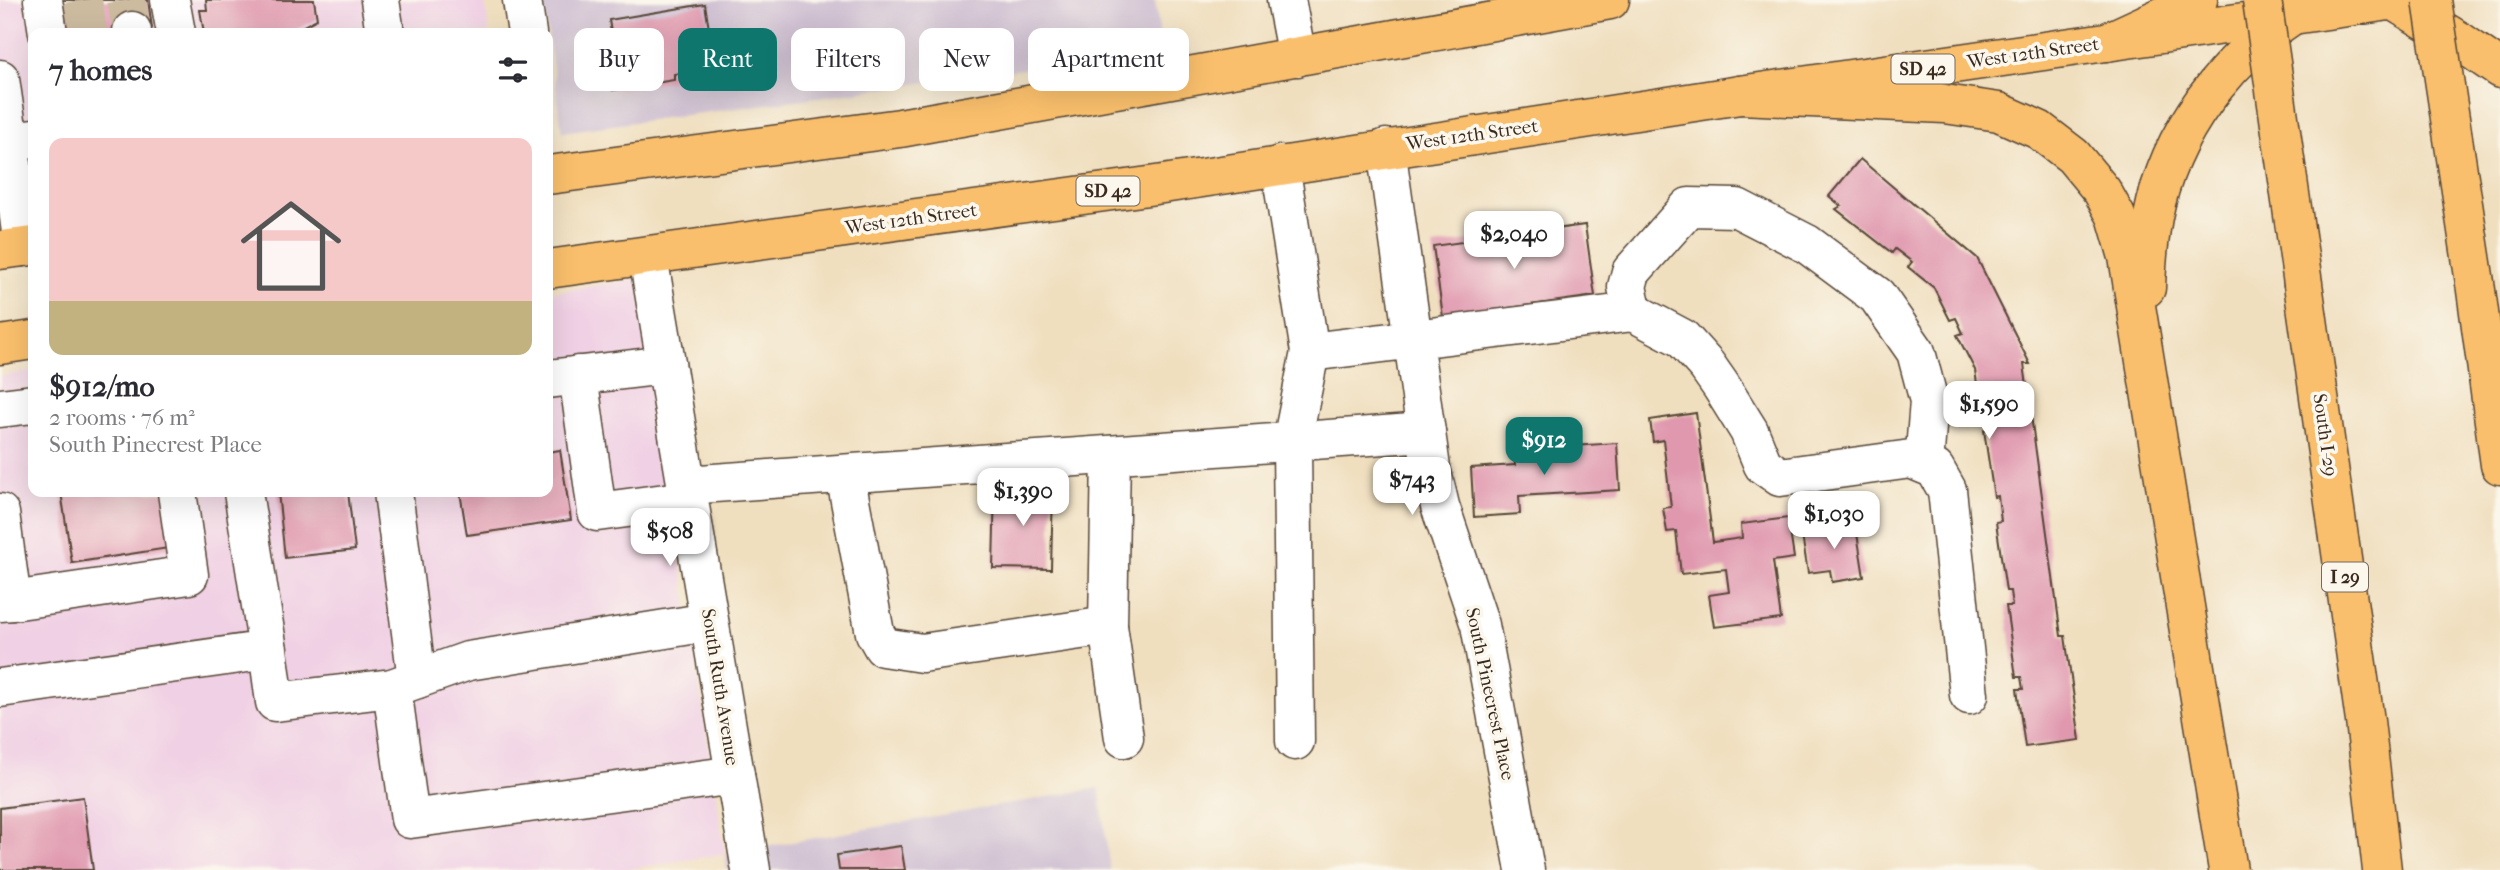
<!DOCTYPE html>
<html lang="en">
<head>
<meta charset="utf-8">
<style>
	:root { --surface:#fff; --page:#f2f2f3; --text:#2b2b33; --muted:#7c7c81; --line:#e1e1e2; --accent:#0f766e }
	body { margin:0; font-family:"IM FELL French Canon",serif; background:var(--page); color:var(--text); height:100vh; display:flex; flex-direction:column; font-size:26px; white-space:nowrap }
	* { box-sizing:border-box; margin:0 }
	p { font-size:23px; color:var(--muted) }
	.icon { flex:none; width:38px; height:38px; fill:none; stroke:currentColor; stroke-width:2; stroke-linecap:round; stroke-linejoin:round }
	.map { position:relative; flex:1; overflow:hidden }
	.drawer { position:absolute; left:28px; top:28px; width:525px; height:469px; display:flex; flex-direction:column; background:var(--surface); border-radius:14px; box-shadow:0 7px 28px #0002 }
	.drawer>* { flex:none }
	.top-card { position:absolute; left:574px; top:28px; width:665px; height:63px; display:flex; gap:14px }
	.price { position:absolute; translate:-50% -60px; padding:0 16px; border-radius:14px; background:#fff; color:#222; font-size:23px; line-height:46px; filter:drop-shadow(0 2px 4px #0008) }
	.price::after { content:''; position:absolute; left:50%; top:42px; width:21px; height:16px; margin-left:-10px; background:inherit; clip-path:polygon(0 0,100% 0,50% 100%) }
	.price.active { background:var(--accent); color:#fff }
	ul { padding:0; list-style:none }
	li { display:grid; align-content:center; gap:14px; height:371px; padding:0 21px }
	li+li { border-top:2px solid var(--line) }
	li span { display:grid; place-items:center; height:217px; border-radius:14px; color:#555 }
	li>.icon { margin-inline-start:auto }
	span .icon { width:126px; height:126px; fill:#fffc; stroke-width:1 }
	li b { font-size:30px }
	h2 { display:flex; justify-content:space-between; align-items:center; height:84px; padding:0 21px; font-size:30px }
	.tag { padding:0 24px; border-radius:14px; background:var(--surface); box-shadow:0 7px 28px #0002; font-size:24px; line-height:63px }
	.tag.active { background:var(--accent); color:#fff }
	.map>svg:first-child { display:block }
	.built { fill:#f0d0e4 }
	.industrial { fill:#cebed1 }
	.building { fill:#e098af }
	.lines { fill:none; stroke-linecap:round; stroke-linejoin:round }
	.minor-tunnel { stroke:#ccbb9f; stroke-width:38; stroke-dasharray:38 19; stroke-linecap:butt }
	.minor-casing { stroke:#564536; stroke-width:41 }
	.major-casing { stroke:#564536; stroke-width:41 }
	.highway-casing { stroke:#564536; stroke-width:41 }
	.minor { stroke:#fff; stroke-width:38 }
	.major { stroke:#f9bf6c; stroke-width:38 }
	.highway { stroke:#f9bf6c; stroke-width:38 }
	.highway-bridge-casing { stroke:#564536; stroke-width:41; stroke-linecap:butt }
	.highway-bridge { stroke:#f9bf6c; stroke-width:38 }
	.labels { text-anchor:middle; dominant-baseline:central; stroke-width:7; stroke-linejoin:round; paint-order:stroke }
	.shield { fill:#fbf7ec; stroke:#75685c; stroke-width:2 }
	.shield-label { font-size:18px; font-weight:bold; fill:#3b2a1e }
	.street-label { font-size:19px; fill:#3b2a1e; stroke:#fbf7ec }
</style>
</head>
<body>
<div class="map">
<svg width="2500" height="870" viewBox="0 0 2500 870">
	<rect width="100%" height="100%" fill="#fbf7ec"/>
	<filter id="ink" filterUnits="userSpaceOnUse"><feTurbulence type="fractalNoise" baseFrequency=".0143" numOctaves="2"/><feDisplacementMap in="SourceGraphic" scale="14" xChannelSelector="R" yChannelSelector="G"/><feConvolveMatrix kernelMatrix="1 2 1 2 8 2 1 2 1" color-interpolation-filters="sRGB"/></filter>
	<filter id="wash" filterUnits="userSpaceOnUse"><feTurbulence type="fractalNoise" baseFrequency=".00686" numOctaves="4" result="noise"/><feDisplacementMap in="SourceGraphic" scale="28" xChannelSelector="R" yChannelSelector="G"/><feGaussianBlur stdDeviation="1.57" result="paint"/><feColorMatrix in="noise" values="0 0 0 0 0 0 0 0 0 0 0 0 0 0 0 0 0 1.4 0 .05"/><feComposite in="paint" operator="in"/></filter>
	<g filter="url(#wash)">
		<rect width="100%" height="100%" fill="#f0dfbf"/>
		<g class="built">
			<polygon points="0,0 485,0 489,33 33,33 33,212 0,217"/>
			<polygon points="638,279 725,854 622,870 0,870 0,376 33,371 33,492 548,492 548,293"/>
		</g>
		<g class="industrial">
			<polygon points="543,0 1155,0 1162,50 562,132"/>
			<polygon points="1099,788 1110,870 727,870 725,854"/>
		</g>
		<g id="blocks">
			<g class="building">
				<polygon points="49,0 148,0 152,28 114,33 53,33"/>
				<polygon points="206,0 314,0 317,19 296,30 297,33 204,33 200,10 207,10"/>
				<polygon points="705,4 715,67 674,74 674,80 613,90 607,52 614,51 609,20"/>
				<polygon points="1860,159 1977,258 2030,364 2024,364 2061,636 2065,636 2080,740 2025,747 2017,689 2023,689 2021,677 2016,677 2006,606 2012,606 2010,591 2006,591 1996,522 2001,521 1998,496 1994,497 1984,430 1990,429 1987,410 1981,411 1975,370 1957,335 1963,333 1956,318 1950,320 1934,288 1908,267 1912,262 1895,249 1892,253 1836,209 1841,206 1829,196"/>
				<polygon points="1585,225 1595,296 1443,317 1433,246"/>
				<polygon points="1696,413 1713,542 1742,538 1741,524 1788,518 1794,558 1773,561 1781,619 1714,627 1709,595 1729,592 1726,569 1681,574 1676,531 1667,532 1663,508 1671,507 1663,440 1653,442 1650,420"/>
				<polygon points="1617,443 1620,490 1519,496 1520,514 1474,517 1471,468 1515,465 1514,450"/>
				<polygon points="560,450 571,520 467,535 460,492 548,492 548,452"/>
				<polygon points="995,486 1053,488 1051,569 993,568"/>
				<polygon points="61,492 166,492 175,547 72,563"/>
				<polygon points="278,492 348,492 355,550 285,558"/>
				<polygon points="1855,521 1864,577 1832,582 1830,570 1808,573 1801,529"/>
				<polygon points="83,797 93,870 0,870 0,808"/>
				<polygon points="901,846 905,870 839,870 837,855"/>
			</g>
		</g>
	</g>
	<g filter="url(#ink)">
		<use href="#blocks" fill-opacity="0" stroke="#564536" stroke-width="2"/>
		<g class="lines">
			<g class="minor-tunnel">
				<polyline points="83,0 88,33"/>
				<polyline points="126,0 132,31"/>
			</g>
			<defs>
				<g id="minor">
					<polyline points="43,0 48,33"/>
					<polyline points="170,0 176,33"/>
					<polyline points="380,0 385,33"/>
					<polyline points="522,0 527,33"/>
					<polyline points="1286,0 1297,57"/>
					<polyline points="132,31 132,33"/>
					<polyline points="0,79 9,141"/>
					<polyline points="1386,148 1431,468 1440,506 1480,625 1525,870"/>
					<polyline points="1280,165 1310,352 1292,442 1295,741"/>
					<polyline points="23,247 9,141 33,138"/>
					<polyline points="648,256 751,870"/>
					<polyline points="1633,312 1627,287 1631,272 1689,207 1737,208 1807,244 1877,296 1916,352 1929,401 1924,464"/>
					<polyline points="1310,352 1633,312 1682,338 1707,366 1721,386 1749,431 1763,465 1780,477 1911,459 1935,469 1947,490 1969,695"/>
					<polyline points="578,375 597,512 688,500"/>
					<polyline points="548,379 666,365"/>
					<polyline points="0,408 33,404"/>
					<polyline points="1111,455 1108,626 1124,738"/>
					<polyline points="845,474 875,633 883,647 922,653 1108,626"/>
					<polyline points="686,485 1426,432"/>
					<polyline points="393,492 417,679"/>
					<polyline points="0,513 12,601 0,602"/>
					<polyline points="12,601 189,575 177,492"/>
					<polyline points="268,650 275,702 392,688 468,661 709,622"/>
					<polyline points="0,688 268,650 243,492"/>
					<polyline points="392,688 410,819 735,775"/>
				</g>
				<g id="major">
					<polyline points="548,175 900,128 1610,0"/>
					<polyline points="0,250 33,246"/>
					<polyline points="548,269 1163,184 1740,95 2396,0"/>
					<polyline points="0,345 33,340"/>
				</g>
				<g id="highway">
					<polyline points="2392,0 2461,42 2500,69"/>
					<polyline points="2107,42 2198,0"/>
					<polyline points="1740,95 1945,104 1999,112 2039,130 2073,156 2102,191 2116,216 2128,257 2228,870"/>
					<polyline points="2475,283 2500,465"/>
					<polyline points="2303,284 2365,721 2382,870"/>
					<path d="M2146,288C2147,260 2149,231 2156,203C2177,118 2241,41 2318,0"/>
				</g>
			</defs>
			<use href="#minor" class="minor-casing"/>
			<use href="#major" class="major-casing"/>
			<use href="#highway" class="highway-casing"/>
			<use href="#minor" class="minor"/>
			<use href="#major" class="major"/>
			<use href="#highway" class="highway"/>
			<defs>
				<g id="highway-bridge">
					<polyline points="2262,0 2303,284"/>
					<polyline points="2432,0 2475,283"/>
				</g>
			</defs>
			<use href="#highway-bridge" class="highway-bridge-casing"/>
			<use href="#highway-bridge" class="highway-bridge"/>
		</g>
	</g>
	<g class="labels">
		<g class="shield">
			<rect x="1891.5" y="54.5" width="63" height="29" rx="5"/>
			<rect x="1076.5" y="176.5" width="63" height="29" rx="5"/>
			<rect x="2322" y="562.5" width="46" height="29" rx="5"/>
		</g>
		<g class="shield-label">
			<text x="1923" y="69">SD 42</text>
			<text x="1108" y="191">SD 42</text>
			<text x="2345" y="577">I 29</text>
		</g>
		<g class="street-label">
			<text transform="translate(2033 53) rotate(-8)">West 12th Street</text>
			<text transform="translate(1472 135) rotate(-8)">West 12th Street</text>
			<text transform="translate(911 219) rotate(-8)">West 12th Street</text>
			<text transform="translate(2325 435) rotate(82)">South I-29</text>
			<text transform="translate(720 687) rotate(81)">South Ruth Avenue</text>
			<text transform="translate(1490 694) rotate(78)">South Pinecrest Place</text>
		</g>
	</g>
</svg>
<b class="price" style="left:1514px;top:271px">$2,040</b>
<b class="price" style="left:1989px;top:441px">$1,590</b>
<b class="price active" style="left:1544px;top:477px">$912</b>
<b class="price" style="left:1412px;top:517px">$743</b>
<b class="price" style="left:1023px;top:528px">$1,390</b>
<b class="price" style="left:1834px;top:551px">$1,030</b>
<b class="price" style="left:670px;top:568px">$508</b>
<div class="top-card">
<a class="tag">Buy</a>
<a class="tag active">Rent</a>
<a class="tag">Filters</a>
<a class="tag">New</a>
<a class="tag">Apartment</a>
</div>
<section class="drawer">
<h2>7 homes<svg class="icon" aria-label="filters" viewBox="0 0 24 24"><path d="M4 7h16M4 17h16"/><circle cx="9" cy="7" r="2"/><circle cx="15" cy="17" r="2"/></svg></h2>
<ul>
<li><span style="background:linear-gradient(#f6c9c9 75%,#c2b280 0)"><svg class="icon" aria-label="home" viewBox="0 0 24 24"><path d="M3 11l9-7 9 7M6 9v11h12V9"/></svg></span><div><b>$912/mo</b><p>2 rooms · 76 m²</p><p>South Pinecrest Place</p></div></li>
</ul>
</section>
</div>
</body>
</html>
